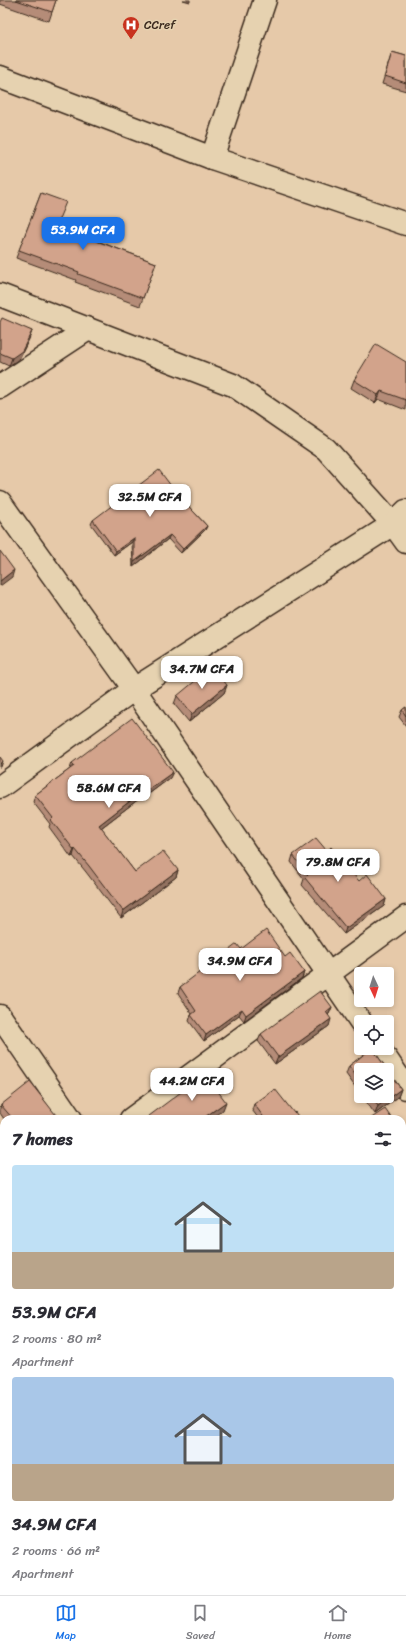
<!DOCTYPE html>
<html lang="en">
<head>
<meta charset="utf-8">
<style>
	:root { --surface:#fff; --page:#f7f7f7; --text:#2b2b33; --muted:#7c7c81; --line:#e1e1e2; --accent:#1a73e8 }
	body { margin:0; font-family:Sriracha,sans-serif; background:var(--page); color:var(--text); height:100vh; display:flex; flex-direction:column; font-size:15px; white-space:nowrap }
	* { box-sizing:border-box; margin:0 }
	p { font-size:13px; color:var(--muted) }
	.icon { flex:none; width:22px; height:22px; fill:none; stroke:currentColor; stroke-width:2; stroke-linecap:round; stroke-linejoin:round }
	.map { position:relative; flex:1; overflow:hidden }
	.panel { position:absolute; left:0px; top:1115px; width:406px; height:480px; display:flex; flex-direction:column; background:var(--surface); border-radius:12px 12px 0 0; box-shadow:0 2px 6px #0003 }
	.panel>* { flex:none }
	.needle { width:26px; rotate:176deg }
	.tools { position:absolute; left:354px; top:967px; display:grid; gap:8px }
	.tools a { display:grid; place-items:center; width:40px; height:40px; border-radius:4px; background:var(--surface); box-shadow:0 2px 6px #0003; font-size:20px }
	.price { position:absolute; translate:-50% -34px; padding:0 9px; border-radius:8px; background:#fff; color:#222; font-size:13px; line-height:26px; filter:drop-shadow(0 1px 2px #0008) }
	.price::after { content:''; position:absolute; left:50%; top:24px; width:12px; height:9px; margin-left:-6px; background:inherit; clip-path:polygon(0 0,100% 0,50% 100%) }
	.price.current { background:var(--accent); color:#fff }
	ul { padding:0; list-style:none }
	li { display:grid; align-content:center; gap:8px; height:212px; padding:0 12px }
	li span { display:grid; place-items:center; height:124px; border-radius:4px; color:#555 }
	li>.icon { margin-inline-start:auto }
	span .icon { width:72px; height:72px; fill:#fffc; stroke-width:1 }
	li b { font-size:17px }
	h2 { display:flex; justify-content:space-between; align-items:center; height:48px; padding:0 12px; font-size:17px }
	.tabs { display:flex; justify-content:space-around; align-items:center; height:56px; border-top:1px solid var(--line); background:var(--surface); font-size:11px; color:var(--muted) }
	.tabs a { display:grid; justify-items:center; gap:2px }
	.tabs .current { color:var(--accent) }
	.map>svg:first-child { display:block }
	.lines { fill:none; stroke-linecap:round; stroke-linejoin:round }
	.street-casing { stroke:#3b2a1e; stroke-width:25 }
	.secondary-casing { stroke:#3b2a1e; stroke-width:25 }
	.primary-casing { stroke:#3b2a1e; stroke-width:25 }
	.street { stroke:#e6d2b0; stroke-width:22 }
	.secondary { stroke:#e6d2b0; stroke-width:22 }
	.primary { stroke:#e6d2b0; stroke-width:22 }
	.wall { fill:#b58c78; stroke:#3b2a1e }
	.shaded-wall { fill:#937261; stroke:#3b2a1e }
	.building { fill:#d2a38b; stroke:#3b2a1e }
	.labels { text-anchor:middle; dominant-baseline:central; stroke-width:3; stroke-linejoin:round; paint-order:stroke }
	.poi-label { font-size:12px; fill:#3b2a1e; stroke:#e6d2b0; text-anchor:start }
</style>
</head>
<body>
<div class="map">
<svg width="406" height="1595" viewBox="0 0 406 1595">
	<rect width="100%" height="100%" fill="#e6c9a9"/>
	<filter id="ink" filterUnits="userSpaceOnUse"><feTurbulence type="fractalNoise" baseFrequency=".025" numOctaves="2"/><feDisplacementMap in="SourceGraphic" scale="8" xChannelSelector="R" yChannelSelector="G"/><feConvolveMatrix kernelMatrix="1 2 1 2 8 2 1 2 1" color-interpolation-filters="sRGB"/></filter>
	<g filter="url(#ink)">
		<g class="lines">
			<defs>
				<g id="street">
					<polyline points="0,295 233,385 326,449 393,524 406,542"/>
					<polyline points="0,387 88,329"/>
					<polyline points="0,502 134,689 361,1022"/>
					<polyline points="0,787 134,689 393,524 406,511"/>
					<polyline points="0,1016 71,1119"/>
					<polyline points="379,1048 406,1088"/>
					<polyline points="131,1119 406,917"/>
					<polyline points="0,1215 4,1212"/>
					<polyline points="402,1349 406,1346"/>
					<polyline points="0,1526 4,1532"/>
					<polyline points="397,1591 400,1595"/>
					<polyline points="61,1595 66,1591"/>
				</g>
				<polyline id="secondary" points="212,158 265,0"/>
				<polyline id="primary" points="0,77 212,158 406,224"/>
			</defs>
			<use href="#street" class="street-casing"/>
			<use href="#secondary" class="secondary-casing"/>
			<use href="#primary" class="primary-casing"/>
			<use href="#street" class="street"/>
			<use href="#secondary" class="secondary"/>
			<use href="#primary" class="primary"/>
		</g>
		<g class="wall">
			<polygon points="0,0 56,0 49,21 0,4"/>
			<polygon points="183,0 190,0 190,2"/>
			<polygon points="392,52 406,56 406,91 382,84"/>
			<polygon points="41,193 57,226 156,263 140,306 75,282 76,280 16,258"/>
			<polygon points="0,322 32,331 29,339 19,359 9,366 0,362"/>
			<polygon points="406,362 406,410 378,399 375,403 351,388 354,380"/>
			<polygon points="178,495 207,526 205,530 181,553 168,539 133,567 132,542 114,555 91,524 93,520"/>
			<polygon points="227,685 224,693 189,722 174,704 177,696"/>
			<polygon points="406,707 406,726 399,717 402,710"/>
			<polygon points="72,763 170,778 146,796 144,795 101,828 135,872 178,870 176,877 121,918 86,872 73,856 71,857 49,827 50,824 33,802 35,795 70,769"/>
			<polygon points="327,851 359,881 386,899 384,906 344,934 302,885 304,879 291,862 293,855"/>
			<polygon points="241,949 285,957 304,972 302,978 244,1021 239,1015 204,1041 189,1021 191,1015 192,1014 178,993 180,987"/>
			<polygon points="332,1007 329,1014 328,1015 329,1026 275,1064 258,1041 261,1034"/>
			<polygon points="372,1048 401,1089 398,1097 375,1114 362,1096 387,1096 387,1070 361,1070 361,1095 346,1074 349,1066"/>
			<polygon points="254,1104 294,1113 300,1119 259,1119 252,1110"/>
			<polygon points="1,1105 59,1119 4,1119 0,1113 0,1108"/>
			<polygon points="0,1219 4,1220 4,1324 0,1318"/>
			<polygon points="4,1327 4,1335 2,1332"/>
		</g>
		<g class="shaded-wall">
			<polygon points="32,331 29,339 19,359 9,366 12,358"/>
			<polygon points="381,391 378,399 375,403 378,395"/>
			<polygon points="207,526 205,530 181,553 183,549"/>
			<polygon points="170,535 168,539 133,567 134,562"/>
			<polygon points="134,538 132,542 114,555 116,551"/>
			<polygon points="14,570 12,577 0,586 0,581"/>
			<polygon points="227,685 224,693 189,722 192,714"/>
			<polygon points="3,761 1,767 0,768 0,764"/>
			<polygon points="173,772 170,778 146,796 148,790"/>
			<polygon points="147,788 144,795 97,831 99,825"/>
			<polygon points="75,849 73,856 71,857 74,850"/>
			<polygon points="178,870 176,877 121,918 123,911"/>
			<polygon points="386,899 384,906 344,934 346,928"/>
			<polygon points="304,972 302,978 244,1021 246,1015"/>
			<polygon points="332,1007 329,1014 323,1019 326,1012"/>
			<polygon points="242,1009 239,1015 204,1041 206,1035"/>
			<polygon points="331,1019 329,1026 275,1064 278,1057"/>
			<polygon points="401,1089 398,1097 375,1114 378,1106"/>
			<polygon points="226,1102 223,1110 210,1119 202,1119"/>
			<polygon points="406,1160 406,1164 402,1167 402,1163"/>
			<polygon points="4,1193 4,1197 3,1200 0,1201 0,1194"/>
			<polygon points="4,1431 4,1436 0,1439 0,1434"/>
		</g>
		<g class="building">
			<polygon points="16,0 56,0 52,12"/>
			<polygon points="392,52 406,56 406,83 385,76"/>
			<polygon points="41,193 66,202 56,226 156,263 143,298 78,274 79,272 19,250"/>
			<polygon points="2,318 32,331 22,351 12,358 0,353 0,322"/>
			<polygon points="376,344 406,362 406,400 381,391 378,395 354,380"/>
			<polygon points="159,470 178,495 207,526 183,549 170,535 134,562 134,538 116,551 93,520"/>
			<polygon points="0,551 14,570 0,581"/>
			<polygon points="212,667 227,685 192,714 177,696"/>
			<polygon points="406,707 406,716 402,710"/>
			<polygon points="132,718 173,772 148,790 147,788 99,825 135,872 163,851 178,870 123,911 89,866 75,849 74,850 51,820 53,818 35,795 74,766 72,763"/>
			<polygon points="0,757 3,761 0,764"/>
			<polygon points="316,838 327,851 331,847 359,881 367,874 386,899 346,928 305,878 308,875 293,855"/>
			<polygon points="266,930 285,957 290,953 304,972 246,1015 242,1009 206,1035 191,1015 196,1011 180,987 237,944 241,949"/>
			<polygon points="320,991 332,1007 326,1012 331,1019 278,1057 261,1034"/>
			<polygon points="372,1048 401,1089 378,1106 371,1096 387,1096 387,1070 361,1070 361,1083 349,1066"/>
			<polygon points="205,1074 226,1102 202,1119 145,1119"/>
			<polygon points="30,1082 59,1119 13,1119 1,1105"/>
			<polygon points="275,1089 294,1113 295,1112 300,1119 265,1119 254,1104"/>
			<polygon points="385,1109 392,1119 370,1119"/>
			<polygon points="402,1132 406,1137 406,1160 402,1163"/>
			<polygon points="4,1152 4,1193 0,1194 0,1156"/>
			<polygon points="0,1219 4,1220 4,1313 0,1307"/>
			<polygon points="4,1352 4,1431 0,1434 0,1355"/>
		</g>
	</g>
	<defs>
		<symbol id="hospital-pin" viewBox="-11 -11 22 30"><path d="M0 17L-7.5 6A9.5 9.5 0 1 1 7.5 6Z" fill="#c8321e" stroke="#e6d2b0"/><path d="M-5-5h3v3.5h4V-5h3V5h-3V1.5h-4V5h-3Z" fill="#fff"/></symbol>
	</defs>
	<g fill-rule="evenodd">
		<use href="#hospital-pin" x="121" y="15" width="20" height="27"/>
	</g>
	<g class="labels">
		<g class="poi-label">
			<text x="144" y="25">CCref</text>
		</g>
	</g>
</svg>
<div class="tools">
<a><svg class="needle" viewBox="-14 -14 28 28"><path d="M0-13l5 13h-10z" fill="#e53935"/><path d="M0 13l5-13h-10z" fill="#7c7c81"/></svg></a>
<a><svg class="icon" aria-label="locate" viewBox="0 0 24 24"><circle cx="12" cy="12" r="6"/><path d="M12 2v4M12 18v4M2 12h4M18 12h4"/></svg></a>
<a><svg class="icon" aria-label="layers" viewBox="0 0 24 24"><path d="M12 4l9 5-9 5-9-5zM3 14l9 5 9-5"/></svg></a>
</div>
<b class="price current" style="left:83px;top:251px">53.9M CFA</b>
<b class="price" style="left:150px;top:518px">32.5M CFA</b>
<b class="price" style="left:202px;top:690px">34.7M CFA</b>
<b class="price" style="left:109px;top:809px">58.6M CFA</b>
<b class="price" style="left:338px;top:883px">79.8M CFA</b>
<b class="price" style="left:240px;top:982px">34.9M CFA</b>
<b class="price" style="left:192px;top:1102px">44.2M CFA</b>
<section class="panel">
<h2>7 homes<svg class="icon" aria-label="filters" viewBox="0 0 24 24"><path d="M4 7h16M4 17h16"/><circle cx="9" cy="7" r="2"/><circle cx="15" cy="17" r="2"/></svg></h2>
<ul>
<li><span style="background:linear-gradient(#bfe0f5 70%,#b9a48a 0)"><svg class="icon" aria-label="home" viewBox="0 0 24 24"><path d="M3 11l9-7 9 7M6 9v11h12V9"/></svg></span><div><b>53.9M CFA</b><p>2 rooms · 80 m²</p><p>Apartment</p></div></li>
<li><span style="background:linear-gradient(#a9c7e8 70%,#b9a48a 0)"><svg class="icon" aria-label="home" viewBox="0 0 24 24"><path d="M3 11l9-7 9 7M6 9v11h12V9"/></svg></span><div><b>34.9M CFA</b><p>2 rooms · 66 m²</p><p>Apartment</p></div></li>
</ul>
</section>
</div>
<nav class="tabs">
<a class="current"><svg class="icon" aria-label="map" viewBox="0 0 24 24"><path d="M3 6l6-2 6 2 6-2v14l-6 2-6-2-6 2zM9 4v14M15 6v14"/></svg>Map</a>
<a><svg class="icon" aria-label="saved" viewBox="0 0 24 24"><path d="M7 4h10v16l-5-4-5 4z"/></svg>Saved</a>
<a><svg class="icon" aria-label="home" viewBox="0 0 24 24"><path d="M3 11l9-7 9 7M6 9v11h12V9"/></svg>Home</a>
</nav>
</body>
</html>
